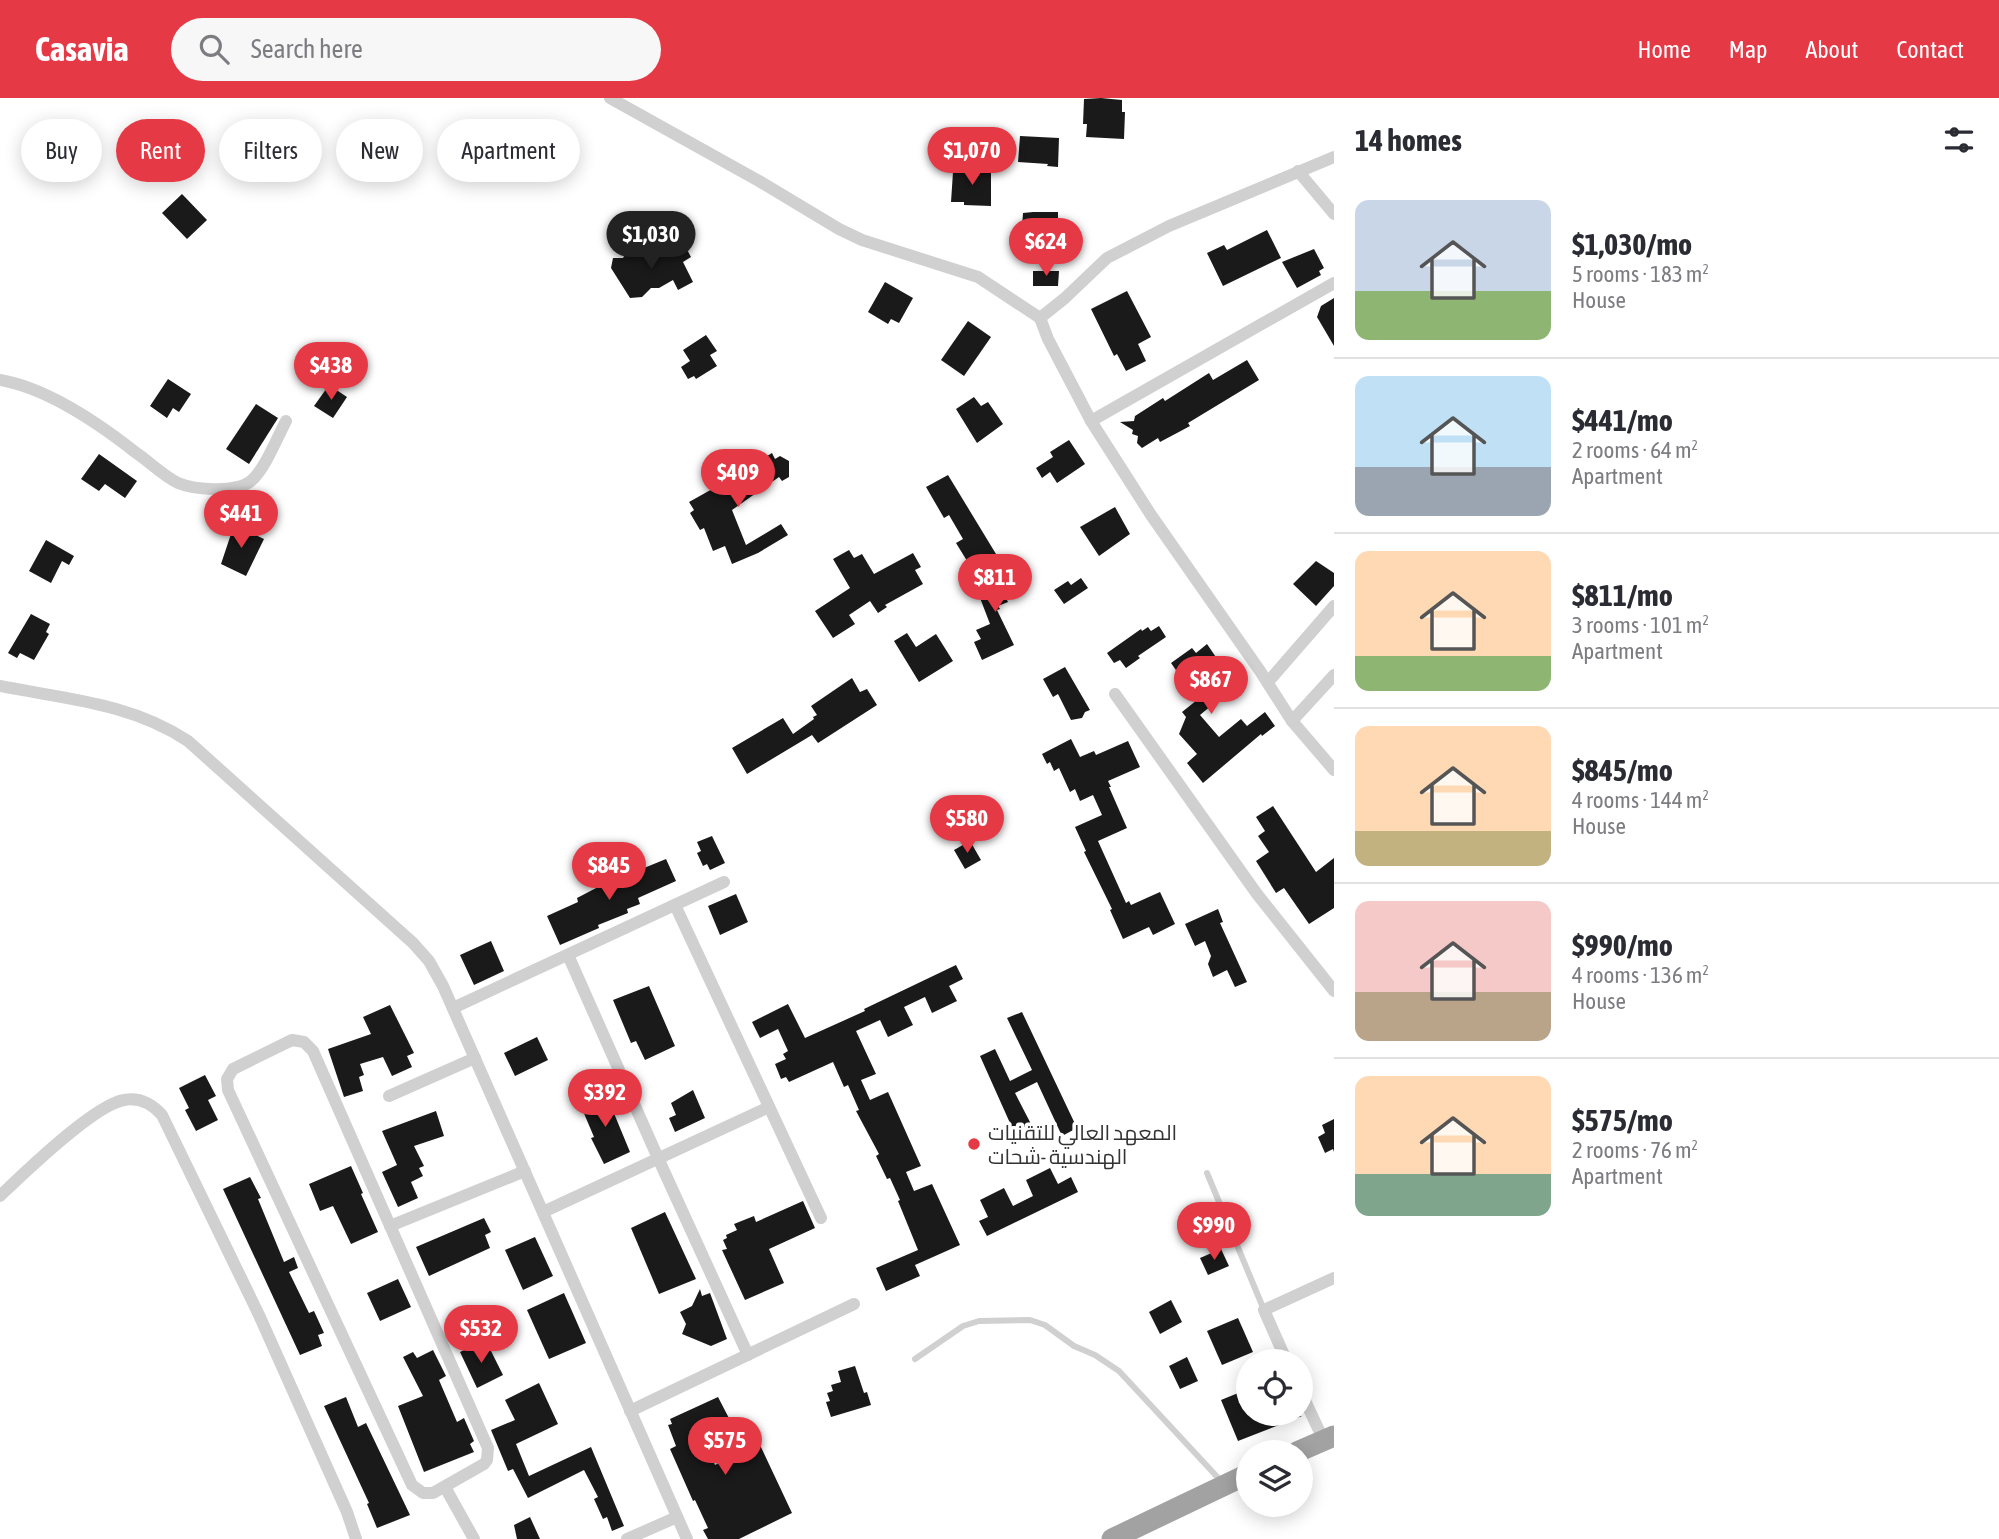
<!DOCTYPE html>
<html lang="en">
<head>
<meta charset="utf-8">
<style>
	:root { --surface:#fff; --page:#f7f7f7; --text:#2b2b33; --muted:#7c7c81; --line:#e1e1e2; --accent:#e63946 }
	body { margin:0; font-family:"Asap Condensed",Cairo,sans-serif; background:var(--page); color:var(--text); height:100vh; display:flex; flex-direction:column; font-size:26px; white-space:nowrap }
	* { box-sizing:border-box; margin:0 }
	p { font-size:23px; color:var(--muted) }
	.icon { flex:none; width:38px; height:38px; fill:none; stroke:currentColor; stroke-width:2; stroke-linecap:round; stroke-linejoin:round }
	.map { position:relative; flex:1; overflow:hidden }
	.drawer { display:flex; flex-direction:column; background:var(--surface); width:665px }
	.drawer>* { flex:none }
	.top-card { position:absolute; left:21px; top:21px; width:665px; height:63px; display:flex; gap:14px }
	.buttons { position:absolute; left:1236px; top:1251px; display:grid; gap:14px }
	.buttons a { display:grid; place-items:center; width:77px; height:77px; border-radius:50%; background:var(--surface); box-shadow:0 4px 18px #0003; font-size:35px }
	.price { position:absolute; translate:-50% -60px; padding:0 16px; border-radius:24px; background:var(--accent); color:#fff; font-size:23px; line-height:46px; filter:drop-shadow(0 2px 4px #0008) }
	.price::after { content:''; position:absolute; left:50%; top:42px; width:21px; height:16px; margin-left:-10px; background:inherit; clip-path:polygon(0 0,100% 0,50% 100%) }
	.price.current { background:#222; color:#fff }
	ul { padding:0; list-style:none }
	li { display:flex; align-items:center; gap:21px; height:175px; padding:0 21px }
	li+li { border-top:2px solid var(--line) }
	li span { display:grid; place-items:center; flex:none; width:196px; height:140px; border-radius:14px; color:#555 }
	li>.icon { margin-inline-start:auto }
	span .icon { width:84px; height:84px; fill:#fffc; stroke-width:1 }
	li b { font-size:30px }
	h2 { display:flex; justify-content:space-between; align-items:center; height:84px; padding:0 21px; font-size:30px }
	.chip { padding:0 24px; border-radius:32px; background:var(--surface); box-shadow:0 4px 18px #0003; font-size:24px; line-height:63px }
	.chip.current { background:var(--accent); color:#fff }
	header { display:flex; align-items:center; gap:42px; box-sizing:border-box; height:98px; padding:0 35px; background:var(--accent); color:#fff }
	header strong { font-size:33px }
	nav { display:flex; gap:38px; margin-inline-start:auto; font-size:24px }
	.search { width:490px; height:63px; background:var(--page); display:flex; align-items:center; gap:18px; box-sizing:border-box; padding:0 24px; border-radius:38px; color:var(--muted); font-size:26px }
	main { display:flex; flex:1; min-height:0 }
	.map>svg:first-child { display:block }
	.building { fill:#1a1a1a }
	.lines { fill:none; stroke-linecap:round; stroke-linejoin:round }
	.service { stroke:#d0d0d0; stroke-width:6 }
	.minor { stroke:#d0d0d0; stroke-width:12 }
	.trunk { stroke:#a2a2a2; stroke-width:21 }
	.poi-dot { fill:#e63946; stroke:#fff; stroke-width:2.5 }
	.labels { text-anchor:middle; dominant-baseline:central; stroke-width:7; stroke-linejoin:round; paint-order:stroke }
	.poi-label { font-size:21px; fill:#333; stroke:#fff; text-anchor:start }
</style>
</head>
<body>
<header>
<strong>Casavia</strong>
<div class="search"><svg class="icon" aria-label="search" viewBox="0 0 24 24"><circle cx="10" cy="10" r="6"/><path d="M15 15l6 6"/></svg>Search here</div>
<nav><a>Home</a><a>Map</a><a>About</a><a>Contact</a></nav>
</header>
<main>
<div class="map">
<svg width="1334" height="1441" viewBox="0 0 1334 1441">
	<rect width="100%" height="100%" fill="#fff"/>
	<g class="building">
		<polygon points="1101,0 1122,2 1122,14 1125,14 1124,41 1086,39 1087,26 1083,26 1084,1"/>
		<polygon points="1020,38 1059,40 1058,69 1047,68 1048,66 1018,64"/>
		<polygon points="964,71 991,71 991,108 964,107 964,104 951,104 953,74 964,74"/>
		<polygon points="182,96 207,122 187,141 162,115"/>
		<polygon points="1033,114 1058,114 1058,146 1033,146 1033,144 1021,143 1023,115"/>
		<polygon points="1267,132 1281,160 1223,188 1207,155 1224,147 1227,152"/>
		<polygon points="684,146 691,159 683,164 693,184 678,192 673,182 659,190 651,190 642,199 630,200 611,170 613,160 623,160 628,152 632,151 636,154 644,149 652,162"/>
		<polygon points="1314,151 1324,170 1319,173 1321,177 1297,190 1282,164"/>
		<polygon points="1033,173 1059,173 1058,188 1033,188"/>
		<polygon points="885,184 913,200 899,225 891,221 888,226 868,214"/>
		<polygon points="1127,193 1151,239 1138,246 1146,263 1126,273 1117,256 1114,258 1091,211"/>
		<polygon points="1334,200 1334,248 1317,219 1321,208"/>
		<polygon points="968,223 991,239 964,278 941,262"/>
		<polygon points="706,237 717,253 710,257 717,268 696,281 694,278 688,281 681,269 690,263 683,252"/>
		<polygon points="1247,262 1259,282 1188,325 1190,328 1177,335 1160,344 1158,340 1142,350 1137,345 1138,338 1132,336 1133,332 1120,324 1134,323 1135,318 1163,300 1165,303 1209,275 1213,282"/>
		<polygon points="168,281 191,296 179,314 173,310 167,320 150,308"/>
		<polygon points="329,287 347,299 333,320 314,308"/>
		<polygon points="974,299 981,308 988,304 1003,326 977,345 956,311"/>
		<polygon points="256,306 278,320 249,366 226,351"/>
		<polygon points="1069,342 1085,366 1057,385 1050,374 1042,380 1036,370 1053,359 1050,354"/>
		<polygon points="772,355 775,361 780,358 789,363 789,379 782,383 779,379 732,412 746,447 781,426 788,437 758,455 732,466 725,448 713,453 704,430 700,432 690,415 694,412 689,404 757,366 756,365"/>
		<polygon points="99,356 137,383 125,400 105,386 99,393 81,381"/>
		<polygon points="948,377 996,456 972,471 956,445 963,441 949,417 944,420 926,389"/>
		<polygon points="1115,409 1130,436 1099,458 1080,429"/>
		<polygon points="234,427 264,441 246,478 221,466"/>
		<polygon points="46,442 74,458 69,467 62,463 51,485 29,473"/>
		<polygon points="849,452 854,460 862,456 874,476 913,455 921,469 915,472 923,486 885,507 887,509 878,515 870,503 849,517 855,526 833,540 815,513 850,490 833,461"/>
		<polygon points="1316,463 1334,475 1334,488 1316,508 1293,486"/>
		<polygon points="1006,473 1009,481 1012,479 1019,496 1006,500 1008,504 998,508 1000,511 997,512 1014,547 982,562 974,544 981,541 976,532 990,526 977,492 980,490 978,483"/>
		<polygon points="1081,480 1088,490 1064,506 1054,492 1068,483 1071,487"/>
		<polygon points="31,516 50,526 46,534 49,536 34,562 20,555 17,560 8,555"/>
		<polygon points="1159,528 1166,539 1138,558 1140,560 1126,570 1120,562 1114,565 1107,555 1141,531 1142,533 1148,529 1151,533"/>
		<polygon points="907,535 916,549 936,536 953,563 919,584 894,543"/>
		<polygon points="1207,546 1220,565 1212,571 1230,592 1200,617 1219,639 1241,621 1247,628 1265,614 1275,628 1262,638 1261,636 1203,685 1187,665 1197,656 1179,636 1186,619 1182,614 1197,602 1171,565 1192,550 1196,555"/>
		<polygon points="1065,569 1090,612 1085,614 1082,620 1071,622 1058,596 1053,599 1043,581"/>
		<polygon points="852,580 860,594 867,591 877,607 818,645 812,637 747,676 732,650 783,620 793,636 814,621 813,619 817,617 811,608"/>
		<polygon points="1071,641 1080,659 1094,653 1096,657 1128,643 1140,669 1108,683 1111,689 1109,689 1127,730 1098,743 1126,805 1129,803 1131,807 1160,794 1175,826 1153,837 1149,829 1123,841 1110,812 1112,811 1084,754 1086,753 1075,729 1102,717 1093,697 1080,703 1075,691 1070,694 1059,670 1054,673 1050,664 1047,666 1042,656"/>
		<polygon points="1273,708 1316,774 1334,760 1334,810 1309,826 1284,790 1276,795 1256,763 1269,754 1258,738 1265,733 1256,719"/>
		<polygon points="712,738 725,765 710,772 707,766 703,768 697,755 701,753 697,744"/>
		<polygon points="970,743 981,762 965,771 954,752"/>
		<polygon points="666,761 676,783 638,800 640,806 627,811 628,815 598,827 599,830 560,847 547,818 578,804 577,800 600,788"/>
		<polygon points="736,796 748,824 720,837 708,808"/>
		<polygon points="1218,811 1223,824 1220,825 1247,884 1235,889 1227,872 1213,879 1208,866 1211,858 1205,843 1195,848 1185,826"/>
		<polygon points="491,843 504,873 474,887 460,857"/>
		<polygon points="956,867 963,881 949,888 957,903 932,915 925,899 904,909 913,927 888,939 880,922 856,933 876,976 861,982 870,1002 888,994 921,1068 906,1074 914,1093 932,1086 960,1147 915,1167 920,1178 886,1193 876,1170 918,1152 898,1103 900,1102 890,1080 887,1081 876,1058 879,1056 856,1013 859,1012 848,987 844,989 833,964 789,984 786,979 781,981 775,966 786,961 783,956 788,953 778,931 760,940 752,924 788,906 805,940 865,913 864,911"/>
		<polygon points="649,888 675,948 645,962 636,943 631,945 613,902"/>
		<polygon points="390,907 414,955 407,958 412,969 392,978 383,959 360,966 364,977 359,979 363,993 344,999 328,951 371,936 363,919"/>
		<polygon points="1022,914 1077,1030 1062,1038 1037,984 1015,995 1031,1026 1014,1034 980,958 995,951 1010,983 1032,972 1007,920"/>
		<polygon points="537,939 548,962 515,978 504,955"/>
		<polygon points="205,977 216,998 208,1002 218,1022 196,1033 185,1012 189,1010 179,990"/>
		<polygon points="693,992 705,1020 675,1034 669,1020 676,1017 671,1005"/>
		<polygon points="606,996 630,1054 604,1066 591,1040 594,1039 580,1006"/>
		<polygon points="436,1013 444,1038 414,1048 424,1068 419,1070 423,1078 411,1084 418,1100 398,1109 382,1074 397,1067 382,1033"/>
		<polygon points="1334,1021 1334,1054 1333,1051 1325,1055 1318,1039 1325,1035 1322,1027"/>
		<polygon points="351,1068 363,1095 361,1096 378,1134 351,1146 333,1108 320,1113 309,1086"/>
		<polygon points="1050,1070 1058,1086 1071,1079 1078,1094 987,1138 979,1123 988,1119 980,1102 1004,1090 1013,1108 1033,1098 1026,1082"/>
		<polygon points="250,1079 261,1100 258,1101 284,1164 294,1159 298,1170 289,1174 309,1215 314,1213 324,1235 318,1237 322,1248 300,1257 223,1091"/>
		<polygon points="803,1103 815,1130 769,1151 784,1185 745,1202 722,1152 727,1151 723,1142 727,1140 726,1137 737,1132 734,1126 754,1118 756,1124"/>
		<polygon points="665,1114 696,1181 659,1196 631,1130"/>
		<polygon points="484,1120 491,1134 485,1137 490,1150 429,1178 416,1149"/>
		<polygon points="535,1139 553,1178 523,1192 505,1152"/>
		<polygon points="1221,1151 1229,1168 1208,1177 1200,1160"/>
		<polygon points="398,1181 411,1209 380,1223 367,1195"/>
		<polygon points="700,1191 702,1198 710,1195 727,1241 711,1248 682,1236 686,1226 680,1214 692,1208"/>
		<polygon points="564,1195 586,1245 549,1261 527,1212"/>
		<polygon points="1171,1202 1182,1224 1160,1236 1149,1214"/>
		<polygon points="1238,1220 1253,1254 1222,1267 1207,1233"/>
		<polygon points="479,1245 483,1255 490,1251 503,1277 477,1290 460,1254"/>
		<polygon points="433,1252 446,1278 439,1282 457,1324 464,1320 474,1343 470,1346 474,1354 424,1374 398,1308 423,1298 403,1259 413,1254 417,1260"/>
		<polygon points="1187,1259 1198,1283 1180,1291 1169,1268"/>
		<polygon points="855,1268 864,1295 867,1294 871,1307 831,1319 826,1304 830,1303 827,1295 833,1293 831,1287 841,1284 838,1273"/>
		<polygon points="539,1285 558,1326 516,1346 529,1378 591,1349 624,1428 612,1433 607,1419 603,1421 594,1401 598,1399 584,1372 528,1400 513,1371 508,1373 491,1332 515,1322 505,1302"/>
		<polygon points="1248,1291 1248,1316 1302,1318 1238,1343 1221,1302"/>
		<polygon points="346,1299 358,1329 366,1325 410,1417 377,1430 367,1406 369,1405 324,1308"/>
		<polygon points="718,1299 732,1326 703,1342 715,1367 759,1345 792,1415 739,1441 708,1441 703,1432 708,1430 695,1402 693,1403 670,1351 676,1348 668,1327 672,1326 670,1321"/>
		<polygon points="530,1419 540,1441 517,1441 514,1427"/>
	</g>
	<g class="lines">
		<g class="service">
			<polyline points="1207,1075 1264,1212"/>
			<polyline points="915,1261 963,1228 979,1223 1030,1222 1045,1227 1074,1248 1095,1257 1119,1273 1221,1383"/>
		</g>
		<g class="minor">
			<polyline points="610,0 759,83 839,131 862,142 978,179 1040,220"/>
			<polyline points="1334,59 1169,128 1107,160 1065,200 1040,220 1048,241 1091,323 1151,417 1260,573 1292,623 1334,672"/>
			<polyline points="1298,73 1334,116"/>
			<path d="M0,282C47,290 98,325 135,354C150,364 162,377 178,385C195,392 236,395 251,383C265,371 277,340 286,323"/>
			<polyline points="1091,323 1334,185"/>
			<polyline points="1268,584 1334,508"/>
			<path d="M0,588C66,601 131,605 188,643L413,845L429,863L443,888L687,1441"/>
			<polyline points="1115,596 1257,796 1334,893"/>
			<polyline points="1292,623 1334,577"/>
			<polyline points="675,807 821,1120"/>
			<polyline points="568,857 658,1060 748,1257"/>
			<polyline points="453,910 724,784"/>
			<polygon points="292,942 304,944 313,953 488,1350 487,1362 484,1366 433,1395 423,1395 412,1387 228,992 227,981 233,971"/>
			<polyline points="389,998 475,960"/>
			<path d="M0,1098C24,1075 94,1007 124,1002C140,999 152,1006 162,1017L259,1217L347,1414L356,1441"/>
			<polyline points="543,1114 769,1009"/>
			<polyline points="390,1128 525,1073"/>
			<polyline points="1287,1264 1264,1212 1334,1180"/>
			<polyline points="1300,1292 1324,1343"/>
			<polyline points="630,1313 854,1206"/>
			<polyline points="445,1389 474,1441"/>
			<polyline points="627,1441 677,1419"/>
		</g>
		<g class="trunk">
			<polyline points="1297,1354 1334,1338"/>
			<polyline points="1112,1441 1248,1376"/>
		</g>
	</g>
	<circle class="poi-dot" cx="974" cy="1046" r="7"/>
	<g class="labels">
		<g class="poi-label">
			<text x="988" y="1034">المعهد العالي للتقنيات<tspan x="988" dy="24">الهندسية -شحات</tspan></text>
		</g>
	</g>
</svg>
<div class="buttons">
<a><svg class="icon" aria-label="locate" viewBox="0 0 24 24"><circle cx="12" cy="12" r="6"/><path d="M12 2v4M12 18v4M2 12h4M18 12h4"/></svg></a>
<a><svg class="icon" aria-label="layers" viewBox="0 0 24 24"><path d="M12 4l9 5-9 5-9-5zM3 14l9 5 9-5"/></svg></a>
</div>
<b class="price" style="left:972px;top:89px">$1,070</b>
<b class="price current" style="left:651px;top:173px">$1,030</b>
<b class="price" style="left:1046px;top:180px">$624</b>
<b class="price" style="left:331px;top:304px">$438</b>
<b class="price" style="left:738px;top:411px">$409</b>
<b class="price" style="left:241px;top:452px">$441</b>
<b class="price" style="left:995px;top:516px">$811</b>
<b class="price" style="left:1211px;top:618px">$867</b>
<b class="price" style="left:967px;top:757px">$580</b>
<b class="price" style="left:609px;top:804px">$845</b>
<b class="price" style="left:605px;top:1031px">$392</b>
<b class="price" style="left:1214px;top:1164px">$990</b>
<b class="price" style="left:481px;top:1267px">$532</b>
<b class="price" style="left:725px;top:1379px">$575</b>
<div class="top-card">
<a class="chip">Buy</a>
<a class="chip current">Rent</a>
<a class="chip">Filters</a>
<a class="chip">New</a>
<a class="chip">Apartment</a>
</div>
</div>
<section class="drawer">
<h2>14 homes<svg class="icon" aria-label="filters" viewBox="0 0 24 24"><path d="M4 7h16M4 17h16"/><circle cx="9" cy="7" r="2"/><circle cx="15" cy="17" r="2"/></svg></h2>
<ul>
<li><span style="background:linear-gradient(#c9d6e8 65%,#8fb573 0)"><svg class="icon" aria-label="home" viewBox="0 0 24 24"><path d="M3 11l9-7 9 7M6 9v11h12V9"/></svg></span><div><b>$1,030/mo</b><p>5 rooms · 183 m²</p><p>House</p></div></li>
<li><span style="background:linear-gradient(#bfe0f5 65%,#9aa5b1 0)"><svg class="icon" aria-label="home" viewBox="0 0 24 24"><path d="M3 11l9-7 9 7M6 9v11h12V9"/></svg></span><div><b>$441/mo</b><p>2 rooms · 64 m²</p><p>Apartment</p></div></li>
<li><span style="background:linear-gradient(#ffd9b3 75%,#8fb573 0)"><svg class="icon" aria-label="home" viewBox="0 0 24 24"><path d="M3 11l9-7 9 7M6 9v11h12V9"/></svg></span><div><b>$811/mo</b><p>3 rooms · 101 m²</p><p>Apartment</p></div></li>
<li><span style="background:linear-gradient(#ffd9b3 75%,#c2b280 0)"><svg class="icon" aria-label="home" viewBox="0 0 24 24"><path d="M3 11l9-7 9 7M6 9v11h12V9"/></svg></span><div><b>$845/mo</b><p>4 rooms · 144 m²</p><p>House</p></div></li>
<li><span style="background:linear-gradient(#f6c9c9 65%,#b9a48a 0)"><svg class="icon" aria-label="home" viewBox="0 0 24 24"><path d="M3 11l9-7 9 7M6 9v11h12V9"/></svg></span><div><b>$990/mo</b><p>4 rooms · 136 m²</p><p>House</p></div></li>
<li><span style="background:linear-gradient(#ffd9b3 70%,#7fa58c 0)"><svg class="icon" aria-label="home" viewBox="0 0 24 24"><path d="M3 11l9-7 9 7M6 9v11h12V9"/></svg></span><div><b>$575/mo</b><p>2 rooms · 76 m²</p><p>Apartment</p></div></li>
</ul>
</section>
</main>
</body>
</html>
